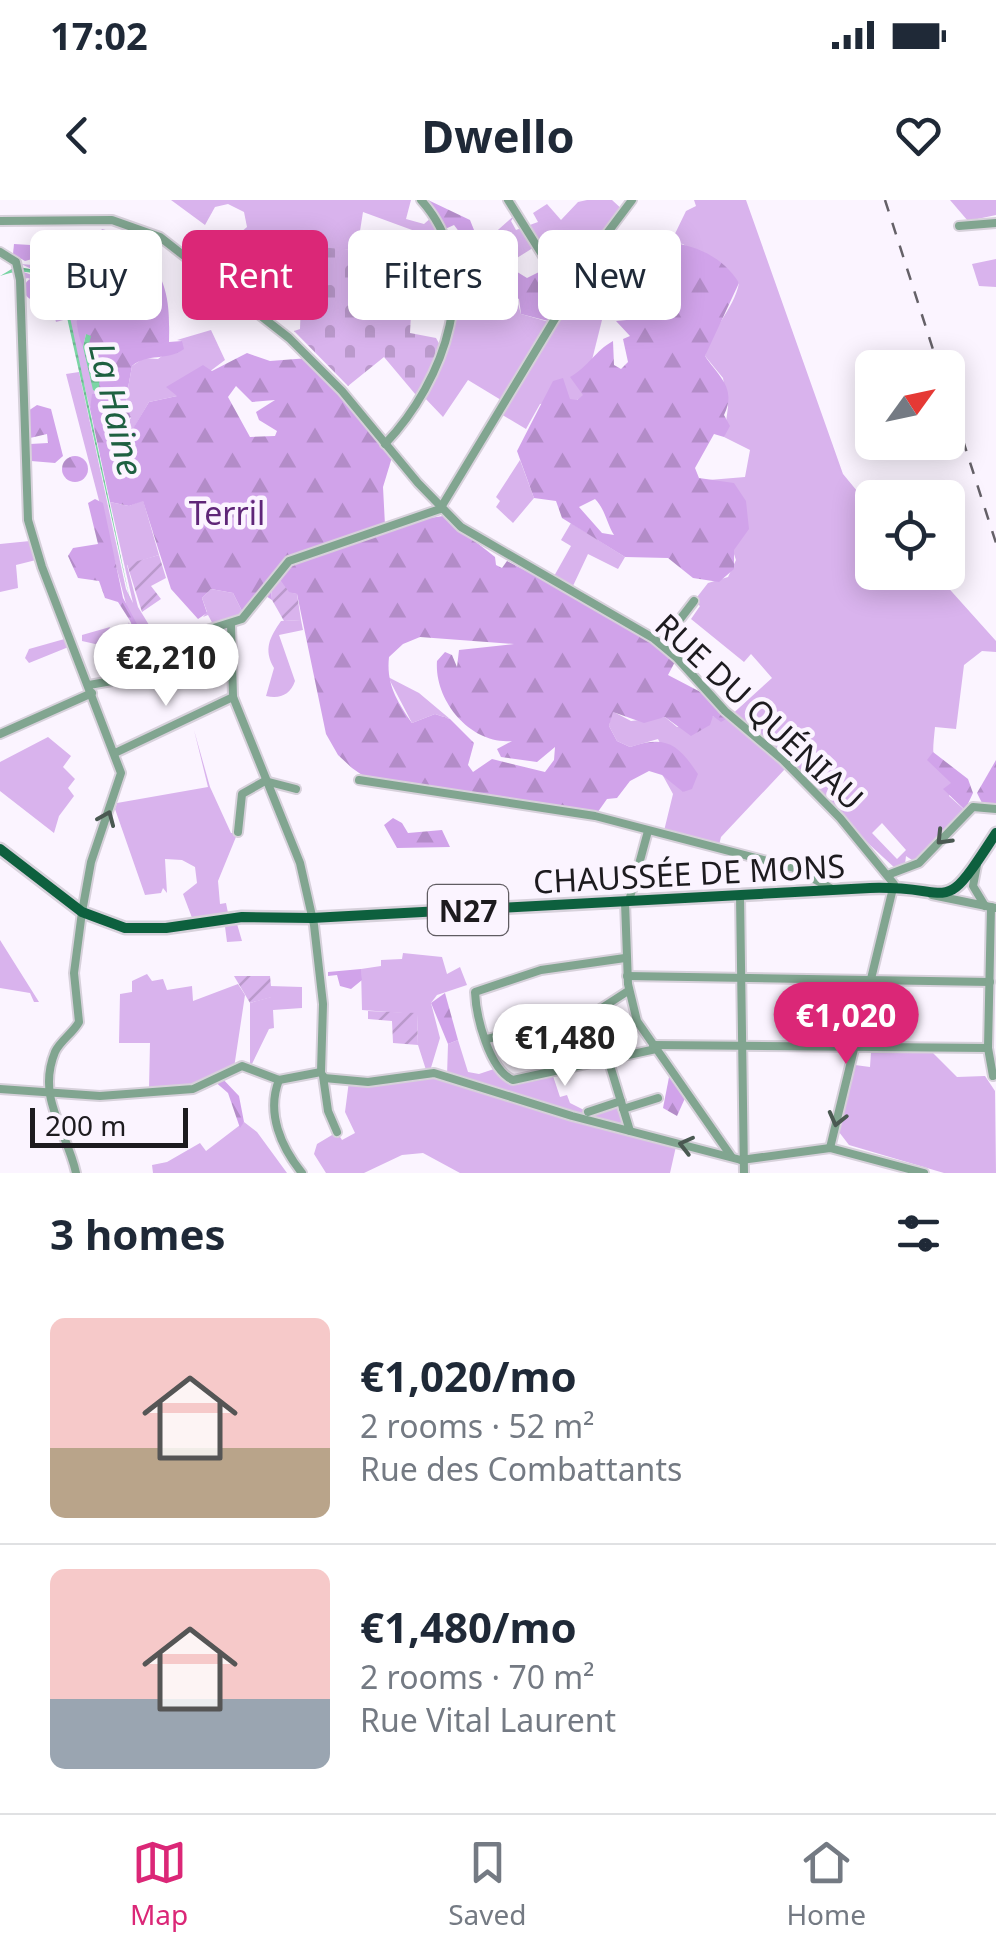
<!DOCTYPE html>
<html lang="en">
<head>
<meta charset="utf-8">
<style>
	:root { --surface:#fff; --page:#f2f2f3; --text:#1f2937; --muted:#747a83; --line:#e0e1e3; --accent:#db2777 }
	body { margin:0; font-family:"Noto Sans",sans-serif; background:var(--page); color:var(--text); height:100vh; display:flex; flex-direction:column; font-size:38px; white-space:nowrap }
	* { box-sizing:border-box; margin:0 }
	p { font-size:32px; color:var(--muted) }
	.icon { flex:none; width:55px; height:55px; fill:none; stroke:currentColor; stroke-width:2; stroke-linecap:round; stroke-linejoin:round }
	.map { position:relative; height:973px; overflow:hidden }
	.details { display:flex; flex-direction:column; background:var(--surface); flex:1 }
	.details>* { flex:none }
	.top-card { position:absolute; left:30px; top:30px; width:938px; height:90px; display:flex; gap:20px }
	.needle { width:65px; rotate:57deg }
	.tools { position:absolute; left:855px; top:150px; display:grid; gap:20px }
	.tools a { display:grid; place-items:center; width:110px; height:110px; border-radius:15px; background:var(--surface); box-shadow:0 5px 25px #0003; font-size:50px }
	.scale { position:absolute; left:30px; bottom:25px; width:158px; box-sizing:border-box; padding-left:10px; border:5px solid #1d1b1f; border-top:0; font-size:28px; line-height:35px; white-space:nowrap; color:#1d1b1f; -webkit-text-stroke:8px #fbf4ff; paint-order:stroke }
	.price { position:absolute; translate:-50% -85px; padding:0 22px; border-radius:35px; background:#fff; color:#222; font-size:32px; line-height:65px; filter:drop-shadow(0 2px 5px #0008) }
	.price::after { content:''; position:absolute; left:50%; top:60px; width:30px; height:22px; margin-left:-15px; background:inherit; clip-path:polygon(0 0,100% 0,50% 100%) }
	.price.on { background:var(--accent); color:#fff }
	ul { padding:0; list-style:none }
	li { display:flex; align-items:center; gap:30px; height:250px; padding:0 50px }
	li+li { border-top:2px solid var(--line) }
	li span { display:grid; place-items:center; flex:none; width:280px; height:200px; border-radius:15px; color:#555 }
	li>.icon { margin-inline-start:auto }
	span .icon { width:120px; height:120px; fill:#fffc; stroke-width:1 }
	li b { font-size:42px }
	h2 { display:flex; justify-content:space-between; align-items:center; height:120px; padding:0 50px; font-size:42px }
	.pill { padding:0 35px; border-radius:15px; background:var(--surface); box-shadow:0 5px 25px #0003; font-size:35px; line-height:90px }
	.pill.on { background:var(--accent); color:#fff }
	.status { display:flex; justify-content:space-between; align-items:center; height:70px; padding:0 50px; background:var(--surface); direction:ltr }
	.status svg { height:28px; fill:currentColor }
	header { display:flex; justify-content:space-between; align-items:center; height:130px; padding:0 50px; background:var(--surface); font-size:45px; font-weight:700 }
	.tab-bar { display:flex; justify-content:space-around; align-items:center; height:140px; border-top:2px solid var(--line); background:var(--surface); font-size:28px; color:var(--muted) }
	.tab-bar a { display:grid; justify-items:center; gap:5px }
	.tab-bar .on { color:var(--accent) }
	.map>svg:first-child { display:block }
	.green { fill:#d9b3ed; fill-rule:evenodd }
	.forest { fill:url(#forest-firs); fill-rule:evenodd }
	.cemetery { fill:url(#cemetery-stones) }
	.garden { fill:url(#garden-furrows) }
	.water { fill:url(#water-rules) }
	.lines { fill:none; stroke-linecap:round; stroke-linejoin:round }
	.minor-casing { stroke:#d7d1db; stroke-width:12 }
	.major-casing { stroke:#d7d1db; stroke-width:15 }
	.minor { stroke:#81a590; stroke-width:8 }
	.major { stroke:#0d603e; stroke-width:10 }
	.rail { stroke:#656168; stroke-width:2.5; stroke-dasharray:12 12; stroke-linecap:butt }
	.oneway { stroke:#4a5952 }
	.labels { text-anchor:middle; dominant-baseline:central; stroke-width:9; stroke-linejoin:round; paint-order:stroke }
	.shield { fill:#fbf4ff; stroke:#605c62; stroke-width:2.5 }
	.shield-label { font-size:30px; font-weight:bold; fill:#1d1b1f }
	.park-label { font-size:32px; fill:#5f2678; stroke:#fbf4ff }
	.street-label { font-size:32px; fill:#1d1b1f; stroke:#fbf4ff }
	.water-label { font-size:35px; font-style:italic; fill:#1e6041; stroke:#fbf4ff }
</style>
</head>
<body>
<div class="status"><b>17:02</b><svg viewBox="0 0 49 12"><path d="M0 12V9h3v3zM5 12V6h3v6zM10 12V3h3v9zM15 12V0h3v12zM26 1h20v11H26zM47 4h2v5h-2z"/></svg></div>
<header><svg class="icon" aria-label="back" viewBox="0 0 24 24"><path d="M15 5l-7 7 7 7"/></svg>Dwello<svg class="icon" aria-label="heart" viewBox="0 0 24 24"><path d="M12 20l-8-8c-3-5 5-10 8-4 3-6 11-1 8 4z"/></svg></header>
<div class="map">
<svg width="996" height="973" viewBox="0 0 996 973">
	<defs>
		<pattern id="forest-firs" width="22" height="20" patternUnits="userSpaceOnUse" patternTransform="scale(2.5)"><rect width="22" height="20" fill="#d1a3ea"/><path d="M5 1l3.5 6h-7zM16 11l3.5 6h-7z" fill="#b38cc8"/></pattern>
		<pattern id="cemetery-stones" width="16" height="16" patternUnits="userSpaceOnUse" patternTransform="scale(2.5)"><rect width="16" height="16" fill="#d9b3ed"/><path d="M2 7V4a2 2 0 0 1 4 0v3zM10 15v-3a2 2 0 0 1 4 0v3z" fill="#ba99cb"/></pattern>
		<pattern id="garden-furrows" width="10" height="10" patternUnits="userSpaceOnUse" patternTransform="scale(2.5)"><rect width="10" height="10" fill="#d9b3ed"/><path d="M-1 1l2-2M0 10L10 0M9 11l2-2" fill="none" stroke="#ba99cb"/></pattern>
		<pattern id="water-rules" width="6" height="5" patternUnits="userSpaceOnUse" patternTransform="scale(2.5)"><rect width="6" height="5" fill="#7bd5a5"/><path d="M0 2.5h6" fill="none" stroke="#6ab68e"/></pattern>
	</defs>
	<rect width="100%" height="100%" fill="#fbf4ff"/>
	<g class="green">
		<polygon points="171,0 411,0 406,19 424,24 433,16 442,41 363,12 357,50 257,45 253,61 228,43 247,27 244,12 228,4 215,7 205,25"/>
		<polygon points="587,0 612,0 624,11 600,34 551,63 536,46 501,68 475,53 473,46 478,40 481,45 516,14 511,21 516,30 538,22 533,13 547,4 561,20 578,2"/>
		<path d="M694,0H746L843,274L872,309V372L935,373L996,441V452L982,451L964,465L956,529L935,527C932,558 930,563 954,585L949,596L968,613L915,662L906,656L905,664L896,669L783,565L785,569L721,637L718,649L663,635L673,594L662,574L684,592L658,539L630,547L617,541L609,526L612,511L631,521L665,517L677,527L714,516L728,518L772,478L751,454L744,462L691,419L700,406L694,401L708,383L728,377L736,360L709,280L745,277L750,250L724,237L728,207L723,178L705,156C709,131 734,110 739,83L683,44L671,42L686,11L696,6ZM882,623L906,650L897,659L872,633Z"/>
		<polygon points="950,0 996,0 996,15 968,21"/>
		<polygon points="99,36 128,54 138,41 142,69 107,55 96,44"/>
		<polygon points="433,52 443,56 453,75 516,97 521,114 556,124 591,68 607,76 615,71 617,78 611,84 583,196 577,200 540,204 526,229 499,213 504,204 501,200 468,180 443,217 423,196 444,141 452,94"/>
		<polygon points="996,59 996,87 979,86 972,64"/>
		<polygon points="21,64 44,66 63,83 96,66 106,87 73,106 95,191 90,209 62,92 49,77"/>
		<polygon points="18,70 51,82 67,119 56,122 47,87 28,78 20,80"/>
		<polygon points="211,130 225,160 177,196 149,202 126,241 122,227 131,218 126,199 132,166 144,158 158,159 182,141 177,140"/>
		<polygon points="79,172 126,389 133,403 110,302 129,306 143,300 159,355 127,365 138,407 165,451 145,463 128,422 132,427 66,174"/>
		<polygon points="520,260 534,298 513,323 496,307 500,301 496,297"/>
		<polygon points="571,323 625,357 618,369 588,354 572,388 553,378 571,346 561,340"/>
		<polygon points="30,341 36,360 16,365 18,388 0,392 0,344"/>
		<polygon points="211,389 233,393 245,417 214,426 208,415 203,417 207,412 202,398"/>
		<path d="M301,420L303,430L279,435L295,481C290,495 280,499 266,496L274,468C263,449 270,437 281,421Z"/>
		<polygon points="110,427 104,446 82,441 82,435"/>
		<polygon points="68,438 71,446 29,463 25,458 29,449"/>
		<polygon points="388,477 419,493 450,519 435,514 412,523"/>
		<polygon points="194,530 210,587 231,633 238,632 218,681 220,704 226,703 229,718 235,717 242,741 227,742 224,719 194,723 183,694 197,683 195,667 182,660 165,659 167,693 163,688 161,693 145,695 115,609 117,603 208,587"/>
		<polygon points="48,537 71,556 63,567 75,579 68,588 74,596 59,616 54,633 0,591 0,562"/>
		<polygon points="0,740 39,802 34,802 30,793 0,788"/>
		<polygon points="403,753 442,757 447,774 460,767 467,785 437,795 431,803 440,838 430,871 447,876 448,844 458,840 468,872 479,874 497,868 507,878 552,873 560,897 567,895 570,903 588,912 621,901 630,931 677,942 670,973 460,973 423,953 402,955 364,973 326,973 314,954 317,944 337,932 342,940 355,933 345,912 349,881 427,873 418,845 417,814 362,810 361,769 381,766 381,760 402,759"/>
		<polygon points="147,774 152,781 163,779 167,790 192,786 193,801 238,784 245,795 234,868 202,887 149,889 150,843 119,843 120,794 132,792 132,781"/>
		<polygon points="270,786 302,787 302,808 273,810 274,828 269,829 250,868 250,803 271,797"/>
		<polygon points="871,852 933,853 957,877 985,876 995,891 996,973 944,973 849,945 839,932 855,865 870,867"/>
		<polygon points="244,922 257,932 287,973 153,973 152,965 167,962 200,943 206,951"/>
	</g>
	<g class="forest">
		<polygon points="428,0 470,20 478,40 475,44 469,45 454,25 443,30"/>
		<path d="M71,41L96,44L139,70L136,50L140,48C168,78 170,102 169,142L182,141L184,149C168,161 147,153 132,166L126,199L131,217L122,227L126,240L149,202L177,196L166,187L203,165L212,171L247,153L270,161L309,158L393,254L383,287L385,325L443,316L495,357L496,365L502,368L507,361L638,429L677,458L668,475L714,499L728,518L721,522L713,516L710,525L691,536L665,517L644,523L613,512L609,526L617,541L630,547C666,535 678,544 698,574L692,589L683,592L662,575L649,571L630,581L617,598L607,599L595,616L372,582L352,568L338,555L326,534L297,394L289,393L280,381L271,387L272,400L263,394L245,417L233,393L211,389L202,398L207,413L198,419L171,389L143,301L129,306L110,302L90,209L92,194L98,193L86,134L83,147C75,131 79,117 71,102L91,88L106,86L87,52L66,50ZM236,186L252,202L275,200L256,212L259,220L277,231L275,236L250,237L228,197ZM420,437L514,444L459,450L457,467L452,455L445,452L437,461C434,501 471,545 512,541L497,549L501,557L537,562L555,547L554,560L545,572L492,559L473,572L468,565L474,543L450,519L435,514L412,523C397,501 386,484 389,457L403,444Z"/>
		<path d="M669,42C698,46 724,58 739,83L705,156C719,177 737,188 724,215L730,226L724,237L714,234L695,268L699,278L734,283L746,301L749,329L734,350V369L719,382L693,378L668,358L625,357L562,318L556,301L534,298L517,251L553,181L563,178L570,199L577,200L583,195L570,177C589,166 595,151 613,141L614,165L621,169L628,162L623,139L630,136L616,121L637,119L619,99L620,95L643,101L659,82L674,81C650,67 620,77 596,88L642,51ZM595,299C605,309 607,324 614,335L602,333L579,307Z"/>
		<polygon points="597,43 548,121 521,114 519,99 494,84 506,65 527,78"/>
		<polygon points="14,44 47,46 54,53 25,61 13,54"/>
		<circle cx="35" cy="89" r="11"/>
		<polygon points="37,205 51,209 63,256 55,263 31,261 30,244 48,243 47,234 30,238 28,211"/>
		<circle cx="75" cy="269" r="13"/>
		<polygon points="95,299 103,303 123,398 137,424 134,427 118,402 105,398 99,381 78,378 68,356 73,348 98,344 88,303"/>
		<polygon points="933,552 968,579 973,593 965,610 943,589 951,583 927,560"/>
		<polygon points="996,560 996,609 982,603 977,593"/>
		<polygon points="393,618 402,623 408,633 442,630 450,647 397,648 384,625"/>
		<polygon points="361,769 362,780 351,789 340,786 337,775 328,776 328,772"/>
		<polygon points="445,793 458,840 448,844 431,803"/>
		<polygon points="670,872 686,896 677,916 663,908"/>
		<polygon points="220,876 239,896 244,922 240,928 228,893 213,880"/>
	</g>
	<polygon class="cemetery" points="303,46 357,50 436,72 443,103 412,95 410,133 436,138 441,147 421,201 384,157 348,186 294,131 300,129"/>
	<g class="garden">
		<polygon points="102,29 139,39 128,55 98,35"/>
		<polygon points="159,355 166,378 151,386 161,399 142,412 127,364"/>
		<polygon points="281,381 289,392 297,394 301,420 284,421 272,400 271,387"/>
		<polygon points="234,776 270,776 272,797 250,803"/>
		<polygon points="368,811 417,813 418,845 393,843 392,821 368,819"/>
	</g>
	<g class="water">
		<path d="M15,67C41,68 57,80 67,103L131,405L64,104C52,75 29,65 0,76Z"/>
		<polygon points="86,134 91,136 88,148 100,159 99,193 93,190 83,147"/>
	</g>
	<g class="lines">
		<defs>
			<g id="minor">
				<polyline points="508,0 548,64 605,36"/>
				<polyline points="0,21 112,20 160,37 289,138 342,191 418,283 461,327 653,438 677,458 725,511 783,560 840,618 894,684 830,948"/>
				<polyline points="959,26 996,23"/>
				<path d="M0,52L16,62L20,80L28,320L42,367L121,573L91,662L82,712L74,773L79,822C73,833 60,841 55,852C36,898 67,931 76,973"/>
				<path d="M385,244C444,182 486,72 421,0"/>
				<polyline points="440,309 605,36 632,0"/>
				<polyline points="231,424 233,497 300,663 314,725 323,804 321,872"/>
				<polyline points="661,444 694,401"/>
				<polyline points="89,485 135,477 207,430 242,419 289,361 440,309"/>
				<polyline points="0,534 92,493"/>
				<polyline points="115,553 233,497"/>
				<polyline points="359,580 595,616 794,668 834,690"/>
				<polyline points="265,581 296,589"/>
				<polyline points="238,632 242,594 265,581"/>
				<polyline points="977,665 973,686 985,706"/>
				<polyline points="890,674 919,663 973,607 996,609"/>
				<polyline points="740,695 744,973"/>
				<polyline points="932,695 996,708"/>
				<polyline points="629,701 648,631"/>
				<polyline points="625,702 628,784 637,821 731,956"/>
				<path d="M625,758L541,770L475,792C476,816 489,870 513,880L656,849"/>
				<polyline points="627,776 990,782"/>
				<polyline points="594,813 630,931"/>
				<polyline points="487,839 594,813 628,791"/>
				<polyline points="653,845 988,848 991,707"/>
				<polyline points="988,848 993,876"/>
				<polyline points="323,876 328,911 337,932"/>
				<polyline points="324,878 368,882 434,873 572,916 741,960"/>
				<path d="M279,880C266,913 281,947 302,973"/>
				<polyline points="279,880 321,872"/>
				<polyline points="0,889 100,896 193,889 242,866 279,880"/>
				<polyline points="623,909 658,898"/>
				<polyline points="588,912 621,901"/>
				<polyline points="741,960 830,948 924,973"/>
			</g>
			<path id="major" d="M0,649L82,712L125,728H166L242,717L312,718L870,688C959,685 939,721 996,633"/>
		</defs>
		<use href="#minor" class="minor-casing"/>
		<use href="#major" class="major-casing"/>
		<use href="#minor" class="minor"/>
		<use href="#major" class="major"/>
		<g class="rail">
			<polyline points="885,0 939,168"/>
			<polyline points="948,194 996,343"/>
		</g>
	</g>
	<defs><path id="oneway-chevron" d="M-2-3.5L2.5 0L-2 3.5" fill="none" stroke-width="1.6" stroke-linecap="round" stroke-linejoin="round" transform="scale(2.5)"/></defs>
	<g class="oneway">
		<use href="#oneway-chevron" transform="translate(107 618) rotate(-67)"/>
		<use href="#oneway-chevron" transform="translate(943 638) rotate(134)"/>
		<use href="#oneway-chevron" transform="translate(837 919) rotate(104)"/>
		<use href="#oneway-chevron" transform="translate(686 945) rotate(-166)"/>
	</g>
	<g class="labels">
		<rect class="shield" x="428" y="685" width="80" height="50" rx="8"/>
		<g class="shield-label">
			<text x="468" y="710">N27</text>
		</g>
		<g class="park-label">
			<text x="227" y="312">Terril</text>
		</g>
		<g class="street-label">
			<text transform="translate(760 511) rotate(43)">RUE DU QUÉNIAU</text>
			<text transform="translate(689 673) rotate(-3)">CHAUSSÉE DE MONS</text>
		</g>
		<g class="water-label">
			<text transform="translate(117 209) rotate(77)">La Haine</text>
		</g>
	</g>
</svg>
<div class="tools">
<a><svg class="needle" viewBox="-14 -14 28 28"><path d="M0-13l5 13h-10z" fill="#e53935"/><path d="M0 13l5-13h-10z" fill="#747a83"/></svg></a>
<a><svg class="icon" aria-label="locate" viewBox="0 0 24 24"><circle cx="12" cy="12" r="6"/><path d="M12 2v4M12 18v4M2 12h4M18 12h4"/></svg></a>
</div>
<div class="scale">200 m</div>
<b class="price" style="left:166px;top:509px">€2,210</b>
<b class="price on" style="left:846px;top:867px">€1,020</b>
<b class="price" style="left:565px;top:889px">€1,480</b>
<div class="top-card">
<a class="pill">Buy</a>
<a class="pill on">Rent</a>
<a class="pill">Filters</a>
<a class="pill">New</a>
</div>
</div>
<section class="details">
<h2>3 homes<svg class="icon" aria-label="filters" viewBox="0 0 24 24"><path d="M4 7h16M4 17h16"/><circle cx="9" cy="7" r="2"/><circle cx="15" cy="17" r="2"/></svg></h2>
<ul>
<li><span style="background:linear-gradient(#f6c9c9 65%,#b9a48a 0)"><svg class="icon" aria-label="home" viewBox="0 0 24 24"><path d="M3 11l9-7 9 7M6 9v11h12V9"/></svg></span><div><b>€1,020/mo</b><p>2 rooms · 52 m²</p><p>Rue des Combattants</p></div></li>
<li><span style="background:linear-gradient(#f6c9c9 65%,#9aa5b1 0)"><svg class="icon" aria-label="home" viewBox="0 0 24 24"><path d="M3 11l9-7 9 7M6 9v11h12V9"/></svg></span><div><b>€1,480/mo</b><p>2 rooms · 70 m²</p><p>Rue Vital Laurent</p></div></li>
</ul>
</section>
<nav class="tab-bar">
<a class="on"><svg class="icon" aria-label="map" viewBox="0 0 24 24"><path d="M3 6l6-2 6 2 6-2v14l-6 2-6-2-6 2zM9 4v14M15 6v14"/></svg>Map</a>
<a><svg class="icon" aria-label="saved" viewBox="0 0 24 24"><path d="M7 4h10v16l-5-4-5 4z"/></svg>Saved</a>
<a><svg class="icon" aria-label="home" viewBox="0 0 24 24"><path d="M3 11l9-7 9 7M6 9v11h12V9"/></svg>Home</a>
</nav>
</body>
</html>
